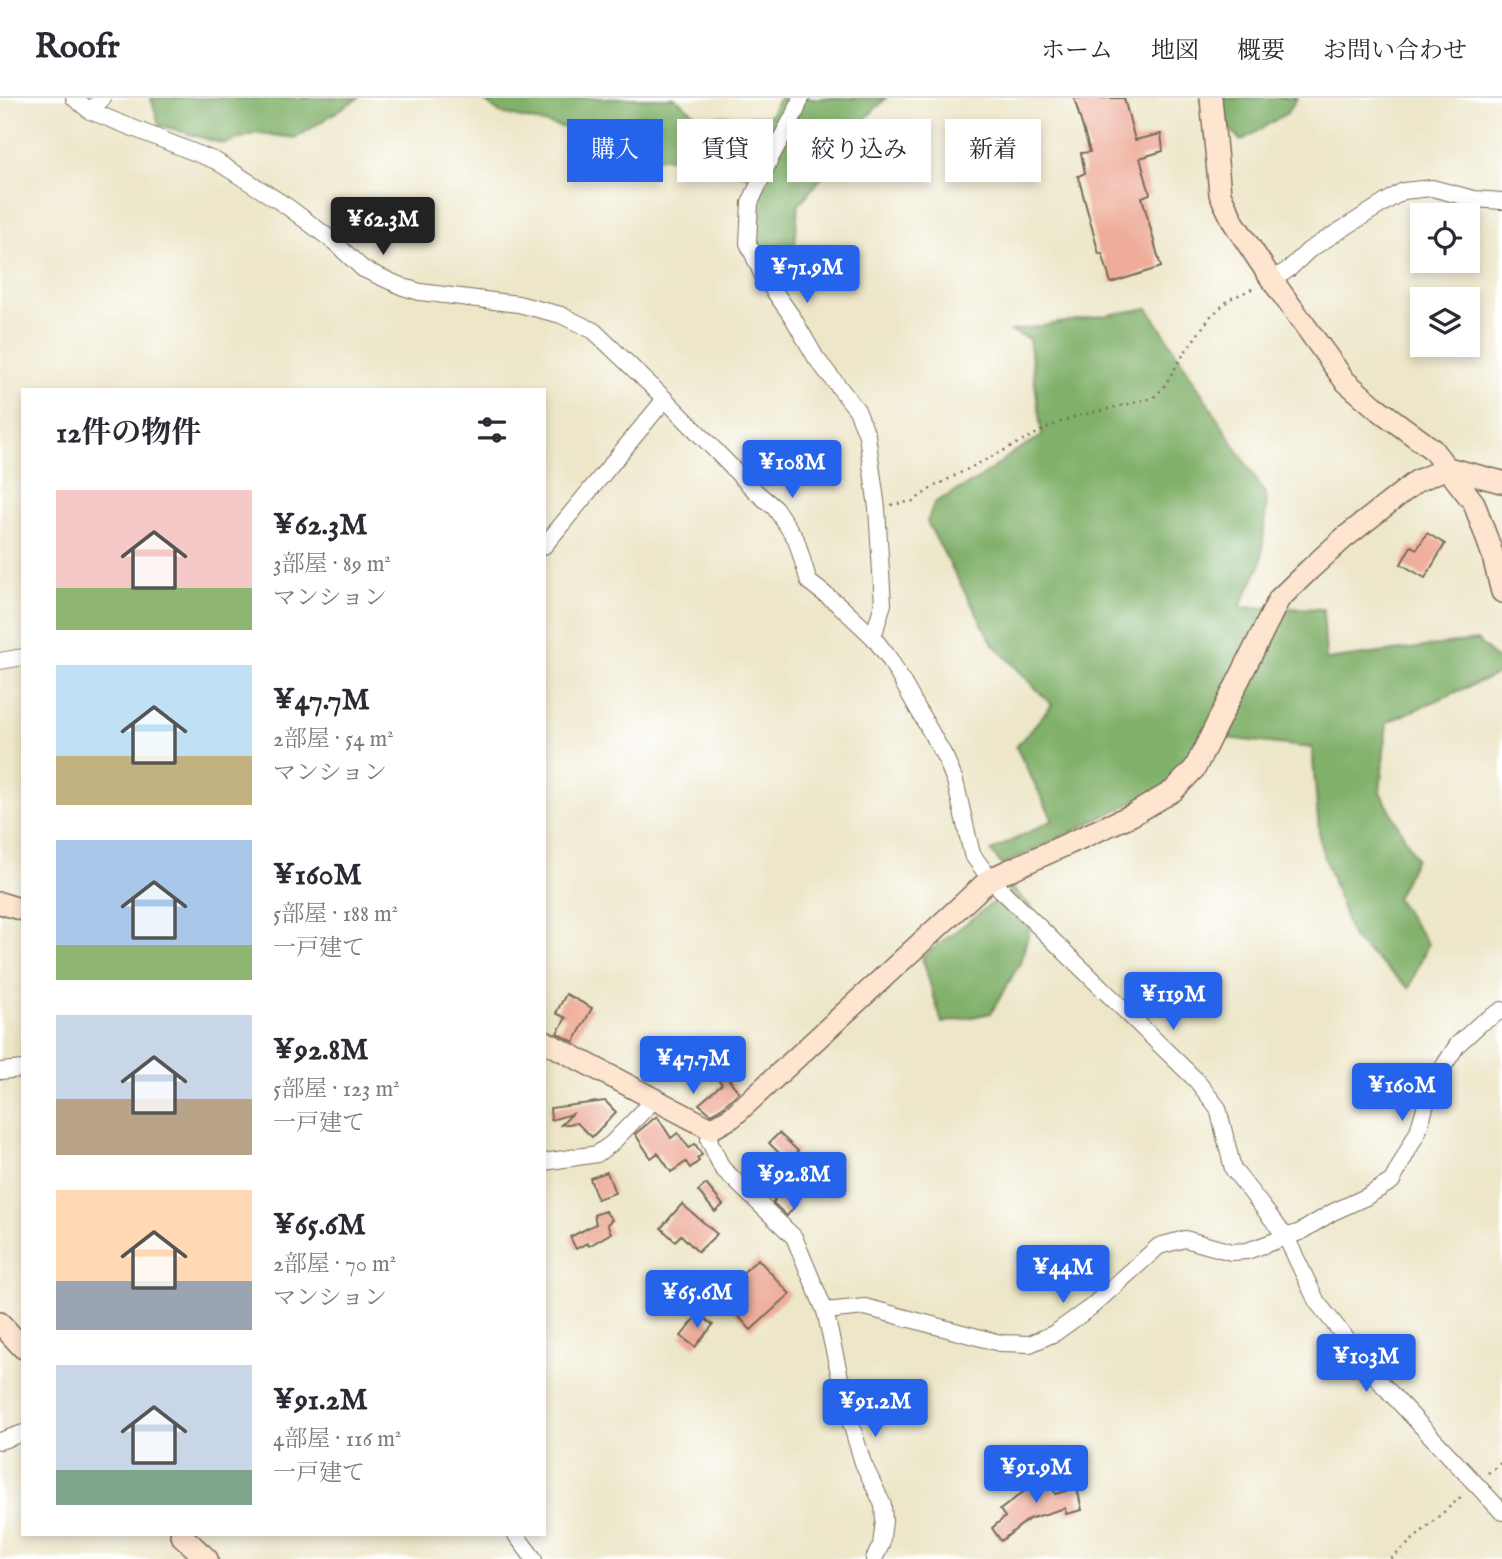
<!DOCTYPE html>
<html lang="ja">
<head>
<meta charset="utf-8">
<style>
	:root { --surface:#fff; --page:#f7f7f7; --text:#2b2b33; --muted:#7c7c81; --line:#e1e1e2; --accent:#2563eb }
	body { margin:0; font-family:"IM FELL English","Noto Serif JP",serif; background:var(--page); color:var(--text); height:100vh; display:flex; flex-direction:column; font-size:26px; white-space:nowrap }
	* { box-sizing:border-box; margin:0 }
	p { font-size:23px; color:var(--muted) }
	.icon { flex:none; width:38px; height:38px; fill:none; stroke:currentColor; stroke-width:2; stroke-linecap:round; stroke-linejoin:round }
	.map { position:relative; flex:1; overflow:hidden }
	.side { position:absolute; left:21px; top:290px; width:525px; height:1148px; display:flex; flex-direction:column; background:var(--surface); border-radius:0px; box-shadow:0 4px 10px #0003 }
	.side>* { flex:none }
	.banner { position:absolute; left:567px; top:21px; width:665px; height:63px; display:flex; gap:14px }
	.buttons { position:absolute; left:1410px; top:105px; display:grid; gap:14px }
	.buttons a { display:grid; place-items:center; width:70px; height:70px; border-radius:0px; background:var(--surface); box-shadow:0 4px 10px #0003; font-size:35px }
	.price { position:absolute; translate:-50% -60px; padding:0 16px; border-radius:7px; background:var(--accent); color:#fff; font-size:23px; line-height:46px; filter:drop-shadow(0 2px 4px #0008) }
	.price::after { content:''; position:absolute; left:50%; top:42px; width:21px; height:16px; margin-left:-10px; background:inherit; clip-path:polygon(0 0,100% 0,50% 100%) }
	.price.on { background:#222; color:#fff }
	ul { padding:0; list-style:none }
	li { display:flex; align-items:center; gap:21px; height:175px; padding:0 35px }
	li span { display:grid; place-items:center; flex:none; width:196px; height:140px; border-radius:0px; color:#555 }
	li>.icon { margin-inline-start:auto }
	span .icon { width:84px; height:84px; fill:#fffc; stroke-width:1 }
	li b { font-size:30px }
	h2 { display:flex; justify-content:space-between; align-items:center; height:84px; padding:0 35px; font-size:30px }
	.pill { padding:0 24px; border-radius:0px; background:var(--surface); box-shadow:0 4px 10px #0003; font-size:24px; line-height:63px }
	.pill.on { background:var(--accent); color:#fff }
	header { display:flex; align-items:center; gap:42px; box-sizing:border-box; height:98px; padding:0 35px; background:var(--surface); border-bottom:2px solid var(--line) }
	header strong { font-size:33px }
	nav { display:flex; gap:38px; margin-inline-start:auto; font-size:24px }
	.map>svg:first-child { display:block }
	.forest { fill:#80b069; stroke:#5e6d44; stroke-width:2 }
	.building { fill:#eeac99 }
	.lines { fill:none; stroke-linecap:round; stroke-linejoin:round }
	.street-casing { stroke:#796c5a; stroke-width:18 }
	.secondary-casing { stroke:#796c5a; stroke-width:24 }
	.path { stroke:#796c5a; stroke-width:2.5; stroke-dasharray:2 5; stroke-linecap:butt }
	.street { stroke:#fff; stroke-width:16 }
	.secondary { stroke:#fde5d0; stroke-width:21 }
</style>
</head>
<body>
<header>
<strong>Roofr</strong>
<nav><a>ホーム</a><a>地図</a><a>概要</a><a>お問い合わせ</a></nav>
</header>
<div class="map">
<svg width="1502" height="1461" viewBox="0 0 1502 1461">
	<rect width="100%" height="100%" fill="#fff"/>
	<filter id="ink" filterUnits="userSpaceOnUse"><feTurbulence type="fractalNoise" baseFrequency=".0143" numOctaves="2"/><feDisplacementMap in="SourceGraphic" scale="14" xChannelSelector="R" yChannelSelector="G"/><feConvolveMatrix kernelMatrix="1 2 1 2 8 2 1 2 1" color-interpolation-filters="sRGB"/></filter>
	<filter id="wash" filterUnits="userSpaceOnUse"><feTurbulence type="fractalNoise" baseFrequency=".00686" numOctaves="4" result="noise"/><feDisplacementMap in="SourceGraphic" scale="28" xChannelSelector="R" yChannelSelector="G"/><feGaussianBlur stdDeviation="1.57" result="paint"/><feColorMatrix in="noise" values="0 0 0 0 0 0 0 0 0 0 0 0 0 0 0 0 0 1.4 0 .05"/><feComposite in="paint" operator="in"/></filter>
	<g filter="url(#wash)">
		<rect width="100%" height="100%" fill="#ede6c8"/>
		<g class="forest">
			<polygon points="151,0 358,0 296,40 256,35 224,46 159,27"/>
			<polygon points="481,0 675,0 698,18 769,18 780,0 886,0 858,28 834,66 798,107 795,149 762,176 757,144 755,82 707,60 660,60 596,37 500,15"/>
			<polygon points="1201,0 1297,0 1287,15 1241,43"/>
			<polygon points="1148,210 1267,399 1261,466 1240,509 1323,511 1326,562 1477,542 1502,567 1502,574 1387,624 1380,694 1416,760 1396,800 1428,846 1409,890 1352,840 1320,745 1312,650 1226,640 1161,691 1002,767 991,753 1053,722 1016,649 1052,607 993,546 927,424 934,405 980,380 1014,354 1042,338 1029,241 1011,233"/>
			<polygon points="1012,790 1035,813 1020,865 991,915 942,925 922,859"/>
		</g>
		<g id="blocks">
			<g class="building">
				<polygon points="1074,0 1124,0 1135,42 1161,36 1163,53 1140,60 1150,96 1142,99 1161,169 1111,185 1102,155 1099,156 1078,78 1085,75 1081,55 1090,54"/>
				<polygon points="1427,435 1445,446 1425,480 1401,466 1411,448 1417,451"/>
				<polygon points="566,896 592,910 574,944 557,935 566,920 556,915"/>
				<polygon points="720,957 737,976 729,982 739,994 724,1008 711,1016 699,1006 722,986 711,973 714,970 710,965"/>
				<polygon points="605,1003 616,1014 592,1039 577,1025 561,1027 572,1016 551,1022 550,1010"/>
				<polygon points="657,1018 671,1040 678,1035 689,1050 695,1046 702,1057 697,1060 699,1063 690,1070 686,1064 671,1074 658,1055 651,1060 635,1036"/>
				<polygon points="779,1035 798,1053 789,1062 797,1068 787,1082 800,1092 792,1101 797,1105 787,1118 773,1105 775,1102 759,1091 782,1058 769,1045"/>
				<polygon points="607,1074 615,1095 597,1101 590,1080"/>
				<polygon points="706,1086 723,1107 715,1114 698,1093"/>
				<polygon points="682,1106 717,1136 698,1154 681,1137 675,1143 661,1130"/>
				<polygon points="605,1113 612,1122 607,1126 611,1135 589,1148 587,1145 576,1151 570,1139 596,1126 594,1117"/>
				<polygon points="758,1161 790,1196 751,1232 719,1197"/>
				<polygon points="699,1216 713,1227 695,1249 681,1238"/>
				<polygon points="1048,1375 1055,1396 1077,1390 1082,1412 1066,1416 1065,1410 1029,1421 1001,1443 992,1430 1005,1419 1000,1412 1031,1388 1029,1381"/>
			</g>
		</g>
	</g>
	<g filter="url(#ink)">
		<use href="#blocks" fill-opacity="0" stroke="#796c5a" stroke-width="2"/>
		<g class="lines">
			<defs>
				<g id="street">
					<polyline points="74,0 90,13 216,63 288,109 333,143 363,171 403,189 420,194 518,206 561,217 594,233 665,301 756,394 775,410 796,441 809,484 839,507 873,539 889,560 946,661 955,683 972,756 990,781 1196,982 1218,1010 1233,1071 1286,1139 1317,1204 1383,1287 1502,1414"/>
					<polyline points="801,0 796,13 771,59 750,105 748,145 762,176 793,220 816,260 857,312 867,337 877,410 883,506 873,539"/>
					<polyline points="90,13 103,0"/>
					<polyline points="1272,182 1289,171 1309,152 1403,93 1432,90 1474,101 1502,103"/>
					<polyline points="544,448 665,301"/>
					<polyline points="0,563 23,559"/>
					<polyline points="0,973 23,971"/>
					<polyline points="711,1031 709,1042 722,1070 794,1139 825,1213 849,1319 863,1365 883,1407 884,1423 881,1447 874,1461"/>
					<polyline points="544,1064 597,1056 611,1046 655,1001"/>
					<polyline points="825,1213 865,1209 1000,1245 1030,1246 1055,1235 1091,1209 1159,1148 1185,1141 1231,1154 1247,1153 1300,1134 1333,1114 1366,1099 1392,1083 1418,1033 1427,1003 1443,969 1458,946 1480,926 1502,912"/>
					<polyline points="0,1343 23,1335"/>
					<polyline points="516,1437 534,1461"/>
				</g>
				<g id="secondary">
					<polyline points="1211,0 1220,96 1234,125 1272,182 1345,283 1374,308 1432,351 1474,405 1492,455 1502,494"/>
					<polyline points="0,805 23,812"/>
					<polyline points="544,943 711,1031 732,1019 990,781 1132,717 1173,693 1195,670 1279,501 1309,472 1344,440 1417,383 1447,370 1502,384"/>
					<polyline points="0,1225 23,1250"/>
					<polyline points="181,1437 207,1461"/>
				</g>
			</defs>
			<use href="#street" class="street-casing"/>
			<use href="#secondary" class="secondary-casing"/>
			<g class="path">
				<polyline points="891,407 913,403 935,388 1049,329 1074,319 1153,300 1163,290 1185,254 1211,218 1230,201 1256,189"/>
				<polyline points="1488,1375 1502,1364"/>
				<polyline points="1391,1461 1464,1396"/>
			</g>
			<use href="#street" class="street"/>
			<use href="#secondary" class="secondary"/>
		</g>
	</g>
</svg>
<div class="buttons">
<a><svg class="icon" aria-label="locate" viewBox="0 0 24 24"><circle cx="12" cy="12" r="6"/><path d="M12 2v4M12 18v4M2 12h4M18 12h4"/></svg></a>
<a><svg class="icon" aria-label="layers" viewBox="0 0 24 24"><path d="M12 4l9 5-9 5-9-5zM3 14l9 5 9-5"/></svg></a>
</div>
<b class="price on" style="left:383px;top:159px">¥62.3M</b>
<b class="price" style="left:807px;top:207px">¥71.9M</b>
<b class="price" style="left:792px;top:402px">¥108M</b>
<b class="price" style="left:1173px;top:934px">¥119M</b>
<b class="price" style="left:693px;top:998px">¥47.7M</b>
<b class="price" style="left:1402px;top:1025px">¥160M</b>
<b class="price" style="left:794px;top:1114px">¥92.8M</b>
<b class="price" style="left:1063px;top:1207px">¥44M</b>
<b class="price" style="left:697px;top:1232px">¥65.6M</b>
<b class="price" style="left:1366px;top:1296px">¥103M</b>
<b class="price" style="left:875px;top:1341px">¥91.2M</b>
<b class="price" style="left:1036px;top:1407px">¥91.9M</b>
<div class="banner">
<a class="pill on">購入</a>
<a class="pill">賃貸</a>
<a class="pill">絞り込み</a>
<a class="pill">新着</a>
</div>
<section class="side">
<h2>12件の物件<svg class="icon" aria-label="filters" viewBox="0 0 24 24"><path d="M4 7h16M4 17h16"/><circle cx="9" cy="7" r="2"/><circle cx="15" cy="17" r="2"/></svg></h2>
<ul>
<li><span style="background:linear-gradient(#f6c9c9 70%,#8fb573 0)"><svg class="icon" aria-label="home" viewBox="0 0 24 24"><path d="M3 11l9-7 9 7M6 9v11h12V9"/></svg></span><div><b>¥62.3M</b><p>3部屋 · 89 m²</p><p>マンション</p></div></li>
<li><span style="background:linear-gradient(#bfe0f5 65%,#c2b280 0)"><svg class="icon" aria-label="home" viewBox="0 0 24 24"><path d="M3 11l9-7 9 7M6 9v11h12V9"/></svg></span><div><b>¥47.7M</b><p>2部屋 · 54 m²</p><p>マンション</p></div></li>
<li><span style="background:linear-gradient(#a9c7e8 75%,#8fb573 0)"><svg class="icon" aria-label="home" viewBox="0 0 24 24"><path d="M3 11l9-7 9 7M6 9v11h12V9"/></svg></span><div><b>¥160M</b><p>5部屋 · 188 m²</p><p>一戸建て</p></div></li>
<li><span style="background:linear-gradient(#c9d6e8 60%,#b9a48a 0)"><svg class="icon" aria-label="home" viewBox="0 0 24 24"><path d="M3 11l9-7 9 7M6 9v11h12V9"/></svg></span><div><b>¥92.8M</b><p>5部屋 · 123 m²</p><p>一戸建て</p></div></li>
<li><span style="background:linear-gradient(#ffd9b3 65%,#9aa5b1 0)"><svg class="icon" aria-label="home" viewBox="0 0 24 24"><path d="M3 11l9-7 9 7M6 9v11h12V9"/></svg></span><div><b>¥65.6M</b><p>2部屋 · 70 m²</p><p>マンション</p></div></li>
<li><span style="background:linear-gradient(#c9d6e8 75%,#7fa58c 0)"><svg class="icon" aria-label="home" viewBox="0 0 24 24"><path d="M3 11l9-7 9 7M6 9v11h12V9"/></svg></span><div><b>¥91.2M</b><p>4部屋 · 116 m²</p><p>一戸建て</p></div></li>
</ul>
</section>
</div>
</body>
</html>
